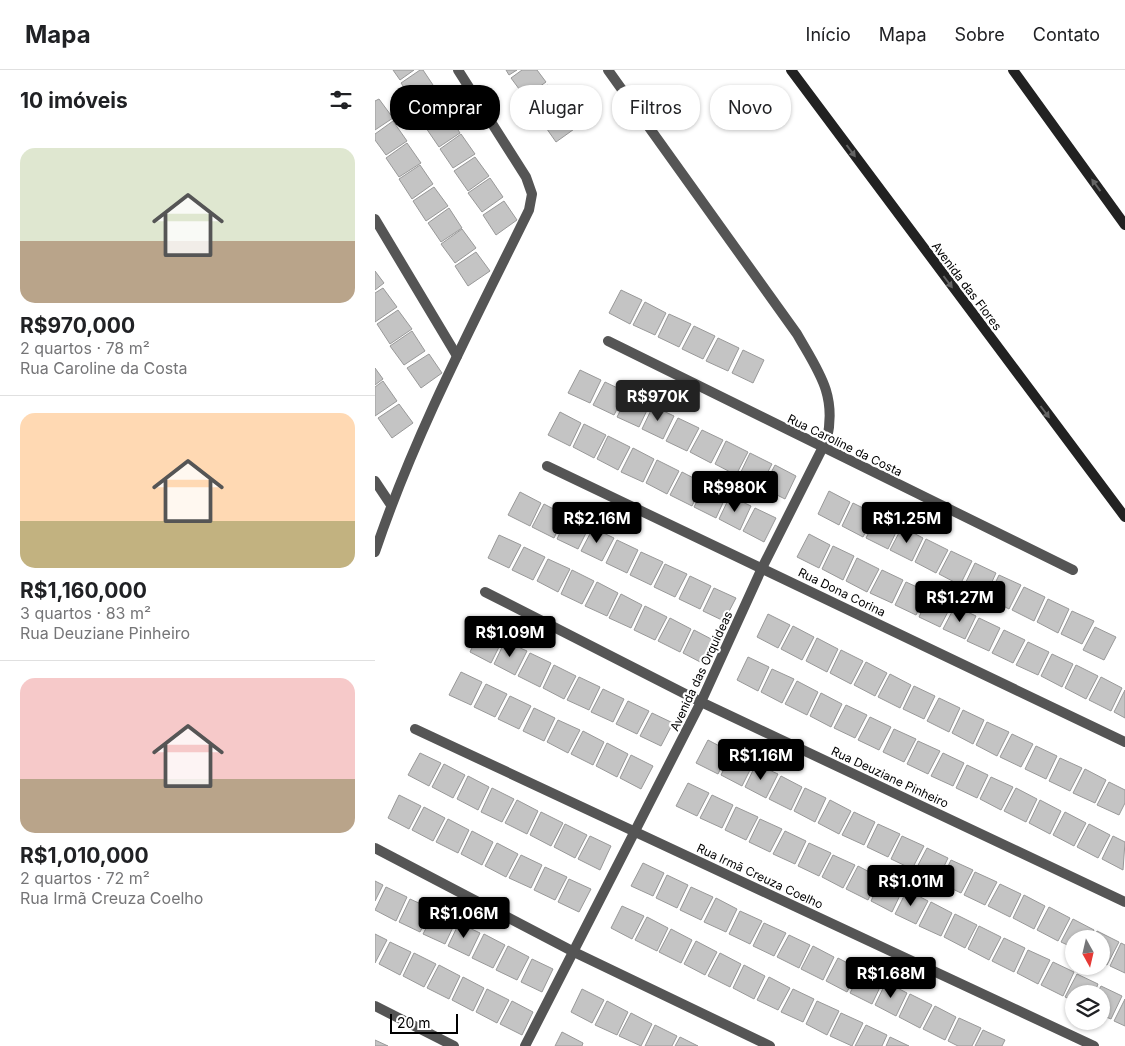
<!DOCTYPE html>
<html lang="pt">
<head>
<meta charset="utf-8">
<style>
	:root { --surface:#fff; --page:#f6f6f6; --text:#202124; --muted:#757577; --line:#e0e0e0; --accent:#000 }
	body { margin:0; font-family:Inter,sans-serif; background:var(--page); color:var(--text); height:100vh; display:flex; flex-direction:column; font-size:19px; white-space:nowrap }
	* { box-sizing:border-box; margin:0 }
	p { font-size:16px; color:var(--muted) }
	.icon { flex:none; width:28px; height:28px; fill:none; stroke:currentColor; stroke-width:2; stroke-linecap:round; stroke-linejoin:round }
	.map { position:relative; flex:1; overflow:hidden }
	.drawer { display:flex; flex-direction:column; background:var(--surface); width:375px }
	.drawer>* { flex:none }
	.hud { position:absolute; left:15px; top:15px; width:475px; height:45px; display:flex; gap:10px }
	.needle { width:32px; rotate:172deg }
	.buttons { position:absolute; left:690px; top:860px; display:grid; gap:10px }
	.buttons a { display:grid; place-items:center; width:45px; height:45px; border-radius:50%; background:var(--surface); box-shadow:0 1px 4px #0004; font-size:25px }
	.scale { position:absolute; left:15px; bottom:12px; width:68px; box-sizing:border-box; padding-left:5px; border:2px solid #000; border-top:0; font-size:14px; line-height:18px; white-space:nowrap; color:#000; -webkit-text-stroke:4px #fff; paint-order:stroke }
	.price { position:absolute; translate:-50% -42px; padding:0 11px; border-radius:5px; background:var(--accent); color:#fff; font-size:16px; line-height:32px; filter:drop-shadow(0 1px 2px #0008) }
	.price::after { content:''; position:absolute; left:50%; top:30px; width:15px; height:11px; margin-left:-8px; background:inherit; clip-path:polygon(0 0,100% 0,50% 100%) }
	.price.on { background:#222; color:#fff }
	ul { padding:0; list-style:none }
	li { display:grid; align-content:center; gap:10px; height:265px; padding:0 20px }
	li+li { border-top:1px solid var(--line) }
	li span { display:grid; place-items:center; height:155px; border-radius:15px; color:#555 }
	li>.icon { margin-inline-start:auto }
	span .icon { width:90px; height:90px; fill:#fffc; stroke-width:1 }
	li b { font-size:21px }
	h2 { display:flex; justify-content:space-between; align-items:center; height:60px; padding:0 20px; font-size:21px }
	.pill { padding:0 18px; border-radius:20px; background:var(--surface); box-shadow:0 1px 4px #0004; font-size:18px; line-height:45px }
	.pill.on { background:var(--accent); color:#fff }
	header { display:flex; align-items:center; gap:30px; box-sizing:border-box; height:70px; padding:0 25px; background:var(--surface); border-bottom:1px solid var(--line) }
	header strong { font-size:24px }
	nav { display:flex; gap:28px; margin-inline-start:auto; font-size:18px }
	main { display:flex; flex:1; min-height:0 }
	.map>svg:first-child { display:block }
	.building { fill:#c4c4c4; stroke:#999 }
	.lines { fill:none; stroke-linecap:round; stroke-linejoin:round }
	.street { stroke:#555; stroke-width:10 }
	.secondary { stroke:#222; stroke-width:10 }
	.oneway { fill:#646464 }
	.labels { text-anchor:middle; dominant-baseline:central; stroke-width:4.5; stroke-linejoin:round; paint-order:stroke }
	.street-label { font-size:12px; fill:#000; stroke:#fff }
</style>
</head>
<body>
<header>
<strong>Mapa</strong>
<nav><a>Início</a><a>Mapa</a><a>Sobre</a><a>Contato</a></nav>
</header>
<main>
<section class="drawer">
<h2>10 imóveis<svg class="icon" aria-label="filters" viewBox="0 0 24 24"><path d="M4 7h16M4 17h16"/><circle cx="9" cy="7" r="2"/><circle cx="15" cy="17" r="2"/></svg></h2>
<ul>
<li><span style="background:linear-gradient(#dfe7d0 60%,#b9a48a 0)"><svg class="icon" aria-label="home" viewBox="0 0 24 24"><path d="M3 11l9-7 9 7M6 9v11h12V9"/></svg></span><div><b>R$970,000</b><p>2 quartos · 78 m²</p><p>Rua Caroline da Costa</p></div></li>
<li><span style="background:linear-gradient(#ffd9b3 70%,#c2b280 0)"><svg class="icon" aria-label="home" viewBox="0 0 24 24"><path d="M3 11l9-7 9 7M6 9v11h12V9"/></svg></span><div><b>R$1,160,000</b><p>3 quartos · 83 m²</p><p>Rua Deuziane Pinheiro</p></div></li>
<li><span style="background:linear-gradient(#f6c9c9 65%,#b9a48a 0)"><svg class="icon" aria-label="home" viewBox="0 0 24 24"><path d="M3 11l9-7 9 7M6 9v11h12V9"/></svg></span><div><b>R$1,010,000</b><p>2 quartos · 72 m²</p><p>Rua Irmã Creuza Coelho</p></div></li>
</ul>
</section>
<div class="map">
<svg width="750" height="976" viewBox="0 0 750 976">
	<rect width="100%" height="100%" fill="#fff"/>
	<g class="building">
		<polygon points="18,0 39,0 25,10"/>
		<polygon points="45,0 48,0 60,18 39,32 26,13"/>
		<polygon points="131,0 142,0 134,5"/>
		<polygon points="147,0 162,0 171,12 150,27 136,8"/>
		<polygon points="173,15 186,35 165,50 152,30"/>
		<polygon points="60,19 74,39 53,53 39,34"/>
		<polygon points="4,29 18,48 0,60 0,31"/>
		<polygon points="188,38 202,57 181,72 167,52"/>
		<polygon points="72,43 85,63 64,77 51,58"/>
		<polygon points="18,51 32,71 11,85 0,70 0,64"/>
		<polygon points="86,64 100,84 78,98 65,79"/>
		<polygon points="32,73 46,93 24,107 11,88"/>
		<polygon points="100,87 114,106 93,121 79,101"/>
		<polygon points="45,95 58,114 37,129 24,109"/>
		<polygon points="115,108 128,127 107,142 93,123"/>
		<polygon points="59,117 73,136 51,151 38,131"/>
		<polygon points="129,131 142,150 121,165 108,145"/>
		<polygon points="74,138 87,158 66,172 53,153"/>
		<polygon points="87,159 101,178 80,193 66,174"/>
		<polygon points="101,182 115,201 93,216 80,196"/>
		<polygon points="0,201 9,213 0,220"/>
		<polygon points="8,218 22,237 0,252 0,223"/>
		<polygon points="246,220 267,230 255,254 234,243"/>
		<polygon points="270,232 291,243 280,265 258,255"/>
		<polygon points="23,240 37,259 15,274 2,254"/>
		<polygon points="294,244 316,254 304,277 283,267"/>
		<polygon points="319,256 340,266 328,289 307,279"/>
		<polygon points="37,261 50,281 29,295 15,276"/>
		<polygon points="343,268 364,278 353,301 331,291"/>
		<polygon points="368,280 389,290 378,313 357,303"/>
		<polygon points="54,284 67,303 46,318 32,298"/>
		<polygon points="0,298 8,309 0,315"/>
		<polygon points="205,300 226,310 215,333 193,323"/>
		<polygon points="8,311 22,331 0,346 0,317"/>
		<polygon points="230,312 251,322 239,345 218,335"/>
		<polygon points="254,324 275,334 264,357 242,347"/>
		<polygon points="24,334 38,353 17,368 3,348"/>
		<polygon points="278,336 299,346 288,369 267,359"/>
		<polygon points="185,342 206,353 195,376 173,365"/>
		<polygon points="303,348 324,358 312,381 291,371"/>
		<polygon points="209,354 231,365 219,388 198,377"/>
		<polygon points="327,360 348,370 336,393 315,382"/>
		<polygon points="233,366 255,377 243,400 222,389"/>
		<polygon points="351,371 373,382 361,405 340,394"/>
		<polygon points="258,378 279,389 268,412 246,402"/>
		<polygon points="375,383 397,394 385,417 364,406"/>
		<polygon points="282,390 304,401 292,424 271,413"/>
		<polygon points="400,395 421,406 410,429 388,418"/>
		<polygon points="307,402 328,413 317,436 295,425"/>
		<polygon points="331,414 352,424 341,448 319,437"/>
		<polygon points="454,421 475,432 464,455 443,444"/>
		<polygon points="145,422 166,433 155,456 133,445"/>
		<polygon points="355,426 376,436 365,460 344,449"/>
		<polygon points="478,433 500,444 488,467 467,456"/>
		<polygon points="169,434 190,445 179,468 157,457"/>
		<polygon points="380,438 401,448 389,472 368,461"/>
		<polygon points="503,445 524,456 513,479 491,468"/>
		<polygon points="193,446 214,457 203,479 182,469"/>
		<polygon points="527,457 548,468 537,491 515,480"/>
		<polygon points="218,458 239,468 227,491 206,481"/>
		<polygon points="434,464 455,475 444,498 422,487"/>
		<polygon points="124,465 146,475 134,498 113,488"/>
		<polygon points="551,469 573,480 561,503 540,492"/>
		<polygon points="242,470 263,480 252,503 231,493"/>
		<polygon points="458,476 479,486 468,510 447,499"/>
		<polygon points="149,477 170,487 158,510 137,500"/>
		<polygon points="576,481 597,491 585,515 564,504"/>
		<polygon points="266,482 288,492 276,515 255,505"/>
		<polygon points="482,488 504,499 492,522 471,511"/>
		<polygon points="173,489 195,499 183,522 162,511"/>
		<polygon points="600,493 621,503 610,527 589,516"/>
		<polygon points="290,494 312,504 300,527 279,517"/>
		<polygon points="197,500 219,511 207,534 186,524"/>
		<polygon points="507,500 528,510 517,533 495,523"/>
		<polygon points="624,505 646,515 634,539 613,528"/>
		<polygon points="315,506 336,516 325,539 304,529"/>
		<polygon points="222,512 243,523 232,546 210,536"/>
		<polygon points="531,512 553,522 541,545 520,535"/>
		<polygon points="649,517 670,527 659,551 637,540"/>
		<polygon points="339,518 361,528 349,551 328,541"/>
		<polygon points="246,524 267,535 256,558 234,548"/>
		<polygon points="555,524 577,534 565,557 544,547"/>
		<polygon points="673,529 694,539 683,563 662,552"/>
		<polygon points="270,536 292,547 280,570 259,560"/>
		<polygon points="580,536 601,546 590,569 568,559"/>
		<polygon points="697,541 719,551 707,574 686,564"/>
		<polygon points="393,544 415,555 403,578 382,567"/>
		<polygon points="295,548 316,559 305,582 283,571"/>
		<polygon points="604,548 625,558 614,581 592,571"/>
		<polygon points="418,556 439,567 427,590 406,579"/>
		<polygon points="720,557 741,567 729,590 708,580"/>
		<polygon points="106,559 128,569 116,593 95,582"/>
		<polygon points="319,560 340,571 329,594 308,583"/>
		<polygon points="629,560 650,570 638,593 617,583"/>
		<polygon points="442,568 463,579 452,602 431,591"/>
		<polygon points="130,571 152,581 140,605 119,594"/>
		<polygon points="653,572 674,582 663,605 641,595"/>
		<polygon points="466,580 488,591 476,614 455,603"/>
		<polygon points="155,583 176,593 165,617 143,606"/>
		<polygon points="677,584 698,594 687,617 666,606"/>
		<polygon points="373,587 394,597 383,621 362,610"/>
		<polygon points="491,592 512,603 500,626 479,615"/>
		<polygon points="179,595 201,606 189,629 168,618"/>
		<polygon points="701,595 723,606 711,629 690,618"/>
		<polygon points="397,599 419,609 407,633 386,622"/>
		<polygon points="86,602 107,612 96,635 74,625"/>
		<polygon points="515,604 536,615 525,638 503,627"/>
		<polygon points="204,607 225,617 214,640 192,630"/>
		<polygon points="726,607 747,618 736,641 714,630"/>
		<polygon points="422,611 443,622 432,645 410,634"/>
		<polygon points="111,614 132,624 120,647 99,637"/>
		<polygon points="539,616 560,626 549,649 528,639"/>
		<polygon points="228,619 249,629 238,652 216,642"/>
		<polygon points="750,620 750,648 739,642"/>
		<polygon points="446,623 467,634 456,657 435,646"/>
		<polygon points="135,626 156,636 144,659 123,649"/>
		<polygon points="564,628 585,638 574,662 552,651"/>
		<polygon points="253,631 274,641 262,664 241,654"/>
		<polygon points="471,635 492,645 480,668 459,658"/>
		<polygon points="159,638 180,648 169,671 148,661"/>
		<polygon points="588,640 609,650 598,674 577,663"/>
		<polygon points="277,643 298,653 286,676 265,666"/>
		<polygon points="495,647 516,657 504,680 483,670"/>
		<polygon points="183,650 205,660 193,683 172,672"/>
		<polygon points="612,652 634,662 622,686 601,675"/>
		<polygon points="519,659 541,669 529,692 508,682"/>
		<polygon points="208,661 229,672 218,695 196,684"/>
		<polygon points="637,664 658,674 646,697 625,687"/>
		<polygon points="333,670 354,681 343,704 321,693"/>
		<polygon points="543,671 565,681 553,704 532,694"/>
		<polygon points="232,673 253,684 242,707 221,696"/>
		<polygon points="661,676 682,686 671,709 650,699"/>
		<polygon points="357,682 379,692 367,716 346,705"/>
		<polygon points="45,683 66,693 54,716 33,705"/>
		<polygon points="568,683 589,693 578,716 556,706"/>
		<polygon points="256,685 278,696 266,719 245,708"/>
		<polygon points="685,688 707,698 695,721 674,711"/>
		<polygon points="69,694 90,705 78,728 57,717"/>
		<polygon points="381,694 403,704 391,728 370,717"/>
		<polygon points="592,695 613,705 602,728 581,718"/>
		<polygon points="710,699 731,710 720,733 698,723"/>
		<polygon points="93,706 114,717 103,740 82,729"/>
		<polygon points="406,706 427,717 416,740 394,729"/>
		<polygon points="616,707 638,717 626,740 605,729"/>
		<polygon points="734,712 750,720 750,733 744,745 722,735"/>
		<polygon points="313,713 334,723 322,746 301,736"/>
		<polygon points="117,718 139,729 127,752 106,742"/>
		<polygon points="430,718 451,728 440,752 419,741"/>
		<polygon points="641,718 662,729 651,752 629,741"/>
		<polygon points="24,725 46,736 34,759 13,748"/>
		<polygon points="337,725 358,735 347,758 325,748"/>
		<polygon points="142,730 163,741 152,764 130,753"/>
		<polygon points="455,730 476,741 464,764 443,753"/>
		<polygon points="665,730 686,741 675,764 654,753"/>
		<polygon points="49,737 70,748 58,771 37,760"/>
		<polygon points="361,737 383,747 371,770 350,760"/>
		<polygon points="166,742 188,753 176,776 155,765"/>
		<polygon points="479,742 500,752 489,775 467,765"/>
		<polygon points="690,742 711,753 699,776 678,765"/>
		<polygon points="73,749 94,760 83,783 61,772"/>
		<polygon points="385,749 407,759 395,782 374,772"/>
		<polygon points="190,754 212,765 200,788 179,777"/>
		<polygon points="503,754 525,764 513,787 492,777"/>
		<polygon points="714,754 735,765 723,788 702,777"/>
		<polygon points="97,761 118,772 107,795 86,784"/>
		<polygon points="410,761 431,771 420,794 398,784"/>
		<polygon points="215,766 236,776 225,800 203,789"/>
		<polygon points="527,766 549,776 537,799 516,789"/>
		<polygon points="738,766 750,772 748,800 727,789"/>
		<polygon points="122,773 143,784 131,807 110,796"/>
		<polygon points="434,773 456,783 444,806 423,796"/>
		<polygon points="552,778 573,788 562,811 540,801"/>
		<polygon points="146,785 167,795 156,818 134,808"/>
		<polygon points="458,785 480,795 468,818 447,807"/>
		<polygon points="576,790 598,800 586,823 565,813"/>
		<polygon points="268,793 289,803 278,826 256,816"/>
		<polygon points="483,796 504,807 493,830 471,819"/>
		<polygon points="170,797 192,807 180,830 159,820"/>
		<polygon points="600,802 622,812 610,835 589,825"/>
		<polygon points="292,805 313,815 302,838 281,828"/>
		<polygon points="507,808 528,819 517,842 496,831"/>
		<polygon points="194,809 216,819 204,842 183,832"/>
		<polygon points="0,811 8,815 0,831"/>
		<polygon points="625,814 646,824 635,847 613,836"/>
		<polygon points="11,817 32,827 21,851 0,840"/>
		<polygon points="316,817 338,827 326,850 305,840"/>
		<polygon points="532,820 553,831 541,854 520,844"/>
		<polygon points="649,825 670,836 659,859 638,848"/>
		<polygon points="341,828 362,839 351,862 329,852"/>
		<polygon points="35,829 57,839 45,862 24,852"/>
		<polygon points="556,832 577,843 566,866 544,856"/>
		<polygon points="247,836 269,846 257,869 236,858"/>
		<polygon points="674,837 695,848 683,871 662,860"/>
		<polygon points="60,841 81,851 70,874 48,864"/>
		<polygon points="365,841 387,851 375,874 354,864"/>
		<polygon points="580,844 602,855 590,878 569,867"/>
		<polygon points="272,847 293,858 282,881 260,870"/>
		<polygon points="698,849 719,860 715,869 699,869 699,878 686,872"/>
		<polygon points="84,853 105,863 94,886 73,876"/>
		<polygon points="389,853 411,863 399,886 378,876"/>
		<polygon points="604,856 626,867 614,890 593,879"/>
		<polygon points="296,859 317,870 306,893 284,882"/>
		<polygon points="722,861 744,872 732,895 726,892 726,869 718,869"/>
		<polygon points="0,864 12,870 0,893"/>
		<polygon points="109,864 130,875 118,898 97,888"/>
		<polygon points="414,865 435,875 424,898 402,887"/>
		<polygon points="629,868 650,878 639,902 617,891"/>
		<polygon points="321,871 342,882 330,905 309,894"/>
		<polygon points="15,872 36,882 25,905 4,894"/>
		<polygon points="746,873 750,875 750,903 735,896"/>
		<polygon points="133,876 154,887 142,910 121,900"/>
		<polygon points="438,876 459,887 448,910 426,899"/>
		<polygon points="653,880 675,890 663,914 642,903"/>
		<polygon points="39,883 61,894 49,917 28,906"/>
		<polygon points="345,883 366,894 355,917 333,906"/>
		<polygon points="463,888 484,899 472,922 451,911"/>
		<polygon points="157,889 178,899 167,922 146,912"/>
		<polygon points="678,892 699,902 688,926 666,915"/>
		<polygon points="64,895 85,906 74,929 52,918"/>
		<polygon points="369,895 390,906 379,929 358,918"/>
		<polygon points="487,900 508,911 497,934 475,923"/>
		<polygon points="702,904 723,914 719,924 699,924 699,931 690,927"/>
		<polygon points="88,907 109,918 98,941 77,930"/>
		<polygon points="394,907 415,918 403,940 382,930"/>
		<polygon points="511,912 532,923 521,946 500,935"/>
		<polygon points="726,916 747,926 736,949 726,945 726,924 722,924"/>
		<polygon points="112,919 134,930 122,953 101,942"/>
		<polygon points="207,919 229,930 217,953 196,942"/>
		<polygon points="418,919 439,929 428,952 406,942"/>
		<polygon points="535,924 557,935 545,958 524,947"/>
		<polygon points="750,929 750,956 739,951"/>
		<polygon points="137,931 158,942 147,965 125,954"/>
		<polygon points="232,931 253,942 242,965 220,955"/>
		<polygon points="442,931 464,941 452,965 431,954"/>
		<polygon points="560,936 581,947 570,970 548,959"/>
		<polygon points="256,943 277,954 266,976 244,966"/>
		<polygon points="466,943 488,953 477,976 455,966"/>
		<polygon points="584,948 606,958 597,976 583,976 573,971"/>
		<polygon points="280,955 302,966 297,976 270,976"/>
		<polygon points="491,955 512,965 507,976 480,976"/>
		<polygon points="608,960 630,970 627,976 600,976"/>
		<polygon points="187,962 208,973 207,976 180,976"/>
		<polygon points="305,967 323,976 300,976"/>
		<polygon points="515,967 534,976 511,976"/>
		<polygon points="0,970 13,976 0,976"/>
	</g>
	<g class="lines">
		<g class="street">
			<polyline points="0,149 82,286"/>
			<polyline points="233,271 698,500"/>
			<polyline points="172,396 750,672"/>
			<polyline points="0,411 16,435"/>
			<path d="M0,482C40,363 99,252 154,140L157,124L151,107L83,0"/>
			<polyline points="110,522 326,632 750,832"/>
			<polyline points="40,659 719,976"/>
			<polyline points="0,778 199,882 395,976"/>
			<polyline points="0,936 79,976"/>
			<path d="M150,976L326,632L387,498L452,369C462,324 443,301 422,264L233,0"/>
		</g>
		<g class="secondary">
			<polyline points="416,0 750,447"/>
			<polyline points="638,0 750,155"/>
		</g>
	</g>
	<defs><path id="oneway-solid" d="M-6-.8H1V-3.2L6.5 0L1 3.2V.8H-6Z" transform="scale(1.25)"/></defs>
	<g class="oneway">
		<use href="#oneway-solid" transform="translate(476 81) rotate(53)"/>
		<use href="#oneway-solid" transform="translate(721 115) rotate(-126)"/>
		<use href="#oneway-solid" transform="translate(573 212) rotate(53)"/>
		<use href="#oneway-solid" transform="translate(670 342) rotate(53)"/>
	</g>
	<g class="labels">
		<g class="street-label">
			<text transform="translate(592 216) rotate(53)">Avenida das Flores</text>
			<text transform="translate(470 375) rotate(26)">Rua Caroline da Costa</text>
			<text transform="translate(467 522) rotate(26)">Rua Dona Corina</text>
			<text transform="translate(326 601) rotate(-65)">Avenida das Orquideas</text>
			<text transform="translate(515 707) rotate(25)">Rua Deuziane Pinheiro</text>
			<text transform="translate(385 806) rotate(25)">Rua Irmã Creuza Coelho</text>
		</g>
	</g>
</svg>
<div class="buttons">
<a><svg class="needle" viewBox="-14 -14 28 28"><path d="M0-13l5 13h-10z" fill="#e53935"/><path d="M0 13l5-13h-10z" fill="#757577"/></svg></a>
<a><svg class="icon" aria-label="layers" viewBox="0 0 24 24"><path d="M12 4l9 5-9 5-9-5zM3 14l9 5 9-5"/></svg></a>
</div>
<div class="scale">20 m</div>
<b class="price on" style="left:283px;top:352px">R$970K</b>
<b class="price" style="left:360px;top:443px">R$980K</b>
<b class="price" style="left:222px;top:474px">R$2.16M</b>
<b class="price" style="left:532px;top:474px">R$1.25M</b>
<b class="price" style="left:585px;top:553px">R$1.27M</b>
<b class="price" style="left:135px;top:588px">R$1.09M</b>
<b class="price" style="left:386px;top:711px">R$1.16M</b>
<b class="price" style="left:536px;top:837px">R$1.01M</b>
<b class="price" style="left:89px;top:869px">R$1.06M</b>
<b class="price" style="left:516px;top:929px">R$1.68M</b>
<div class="hud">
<a class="pill on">Comprar</a>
<a class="pill">Alugar</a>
<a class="pill">Filtros</a>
<a class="pill">Novo</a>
</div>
</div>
</main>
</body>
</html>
